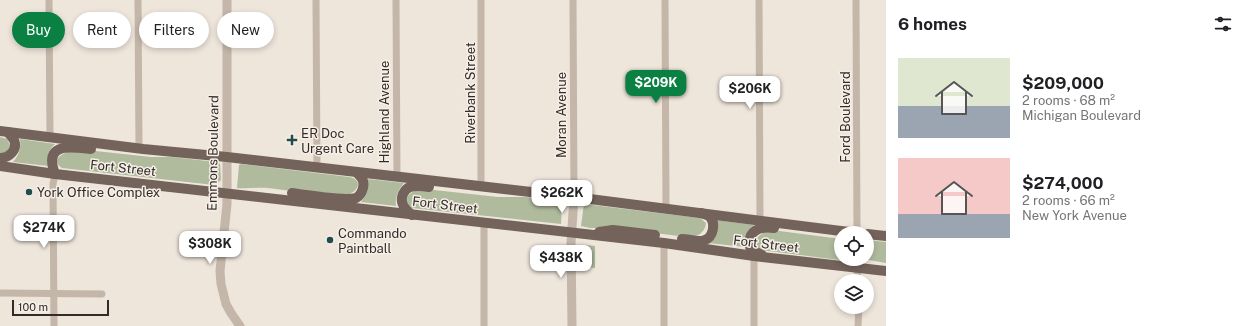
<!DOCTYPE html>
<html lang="en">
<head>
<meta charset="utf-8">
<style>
	:root { --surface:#fff; --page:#f2f2f2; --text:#202124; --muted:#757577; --accent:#0b8043 }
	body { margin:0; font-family:"Public Sans",sans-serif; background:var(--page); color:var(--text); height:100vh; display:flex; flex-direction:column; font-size:15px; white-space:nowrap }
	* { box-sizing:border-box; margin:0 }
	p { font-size:13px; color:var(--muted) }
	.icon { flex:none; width:22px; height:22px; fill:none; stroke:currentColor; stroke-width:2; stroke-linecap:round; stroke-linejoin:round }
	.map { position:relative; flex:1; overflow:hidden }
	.details { display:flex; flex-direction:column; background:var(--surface); width:360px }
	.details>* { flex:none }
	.hud { position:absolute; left:12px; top:12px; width:380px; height:36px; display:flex; gap:8px }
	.controls { position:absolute; left:834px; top:226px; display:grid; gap:8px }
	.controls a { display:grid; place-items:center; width:40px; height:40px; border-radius:50%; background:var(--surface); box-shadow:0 2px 6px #0003; font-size:20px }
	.scale { position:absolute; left:12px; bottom:10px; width:97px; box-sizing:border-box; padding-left:4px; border:2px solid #322b28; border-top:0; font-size:11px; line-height:14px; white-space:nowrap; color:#322b28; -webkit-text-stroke:3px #f6efe7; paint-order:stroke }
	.price { position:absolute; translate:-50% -34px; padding:0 9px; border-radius:8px; background:#fff; color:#222; font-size:13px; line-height:26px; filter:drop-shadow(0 1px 2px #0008) }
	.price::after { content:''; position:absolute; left:50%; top:24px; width:12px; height:9px; margin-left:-6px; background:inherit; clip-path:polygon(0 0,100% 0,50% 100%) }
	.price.on { background:var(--accent); color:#fff }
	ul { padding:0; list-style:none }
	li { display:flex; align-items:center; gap:12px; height:100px; padding:0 12px }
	li span { display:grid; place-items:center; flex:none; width:112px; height:80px; border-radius:0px; color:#555 }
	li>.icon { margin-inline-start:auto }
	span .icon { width:48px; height:48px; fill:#fffc; stroke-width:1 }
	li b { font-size:17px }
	h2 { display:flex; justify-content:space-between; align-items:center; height:48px; padding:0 12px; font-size:17px }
	.tag { padding:0 14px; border-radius:18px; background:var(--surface); box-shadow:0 2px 6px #0003; font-size:14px; line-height:36px }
	.tag.on { background:var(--accent); color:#fff }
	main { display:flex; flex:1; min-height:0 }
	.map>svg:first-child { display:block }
	.green { fill:#b0bb9d }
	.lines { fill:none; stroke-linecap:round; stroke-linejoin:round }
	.minor { stroke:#c4b6a9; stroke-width:7 }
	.tertiary { stroke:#c4b6a9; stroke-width:9 }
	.primary { stroke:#73635a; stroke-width:10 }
	.poi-dot { fill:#234b4e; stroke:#f6efe7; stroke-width:1.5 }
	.labels { text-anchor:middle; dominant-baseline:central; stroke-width:3; stroke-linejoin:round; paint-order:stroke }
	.street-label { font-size:13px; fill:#322b28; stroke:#f6efe7 }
	.poi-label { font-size:13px; fill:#322b28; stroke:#f6efe7; text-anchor:start }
</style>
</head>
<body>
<main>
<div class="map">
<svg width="886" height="326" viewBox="0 0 886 326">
	<rect width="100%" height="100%" fill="#eee5db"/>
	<g class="green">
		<path d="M0,137L7,139L10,145C9,151 5,153 0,155Z"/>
		<path d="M20,139L55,144C48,150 46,157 48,166L13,162C19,155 21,149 20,139Z"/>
		<path d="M77,149L151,157H172L216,162L214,185L62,168C47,158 69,151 77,149Z"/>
		<polygon points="218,162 220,164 221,180 216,185"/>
		<path d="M241,164L349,177C365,180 357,194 345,195C335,197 325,195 315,194C299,192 284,190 268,188C258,187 248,189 237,188L239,165Z"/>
		<path d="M368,179L404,183C398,190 395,197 396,206L361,202C367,195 369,188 368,179Z"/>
		<path d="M418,189H425L498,197H526L560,201L562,202L561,224L412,208L409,206L406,200C408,194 412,192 418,189Z"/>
		<path d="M584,204L700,218L706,223C705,234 696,237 687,237L613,228H590L581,226Z"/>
		<path d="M716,220L754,225C747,231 744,238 745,247L708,243Z"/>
		<path d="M772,230L841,239V259H867V240L886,242V263L869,260L847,261L761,250L757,247L755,242C758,234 765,232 772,230Z"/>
		<polygon points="586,245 595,246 595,268 586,267"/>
	</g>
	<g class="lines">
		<g class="minor">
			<polyline points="49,0 50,137"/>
			<polyline points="138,0 139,148"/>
			<polyline points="316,0 317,167"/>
			<polyline points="396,0 397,177"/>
			<polyline points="573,0 574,197"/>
			<polyline points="665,0 666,208"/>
			<polyline points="759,0 760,221"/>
			<polyline points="856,0 857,233"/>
			<polyline points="481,186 481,0"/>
			<polyline points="664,243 664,326"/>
			<polyline points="754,256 754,326"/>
			<polyline points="857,268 858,281"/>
			<polyline points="0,293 102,294"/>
			<polyline points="54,326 53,184 55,174"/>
			<polyline points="484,326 484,223"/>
			<polyline points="858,326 859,307"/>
		</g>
		<g class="tertiary">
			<polyline points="227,0 227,204 220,271 221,284 226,304 231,313 240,326"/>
			<polyline points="572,326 571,243 574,197"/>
		</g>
		<g class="primary">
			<polyline points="0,131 143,149 227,157 574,197 857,233"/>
			<path d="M0,158C9,158 18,150 14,140C13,138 10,135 8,132"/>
			<polyline points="0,166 55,174 664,243 754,256 886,271"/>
			<path d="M55,174C43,142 70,147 91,149"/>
			<path d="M292,193C305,195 346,201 356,198C360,196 362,192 363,188C365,180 361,177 356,172"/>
			<path d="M412,215C405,209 399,203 403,194C405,190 407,188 410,187C416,185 423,186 429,187"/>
			<polyline points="599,232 613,230 655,235"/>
			<polyline points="867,234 886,236"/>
			<path d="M682,239C689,239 699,243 705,240C713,237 716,224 710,217C708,215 704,214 701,213"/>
			<path d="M762,255L756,252L750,247C747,231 759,226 774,228"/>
		</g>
	</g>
	<g class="poi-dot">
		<path d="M290 134h4v4h4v4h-4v4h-4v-4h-4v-4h4z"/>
		<circle cx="29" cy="192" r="4"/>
		<circle cx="330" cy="240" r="4"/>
	</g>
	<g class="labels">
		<g class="street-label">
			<text transform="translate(470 93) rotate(-90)">Riverbank Street</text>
			<text transform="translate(384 112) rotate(-90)">Highland Avenue</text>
			<text transform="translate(561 115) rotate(-90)">Moran Avenue</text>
			<text transform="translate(845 117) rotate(-90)">Ford Boulevard</text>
			<text transform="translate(213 153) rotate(-89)">Emmons Boulevard</text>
			<text transform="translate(123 168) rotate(6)">Fort Street</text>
			<text transform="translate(445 205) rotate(7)">Fort Street</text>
			<text transform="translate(766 244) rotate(7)">Fort Street</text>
		</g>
		<g class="poi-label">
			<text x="301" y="133">ER Doc<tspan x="301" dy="15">Urgent Care</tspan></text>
			<text x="37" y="192">York Office Complex</text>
			<text x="338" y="233">Commando<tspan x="338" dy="15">Paintball</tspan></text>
		</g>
	</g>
</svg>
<div class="controls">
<a><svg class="icon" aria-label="locate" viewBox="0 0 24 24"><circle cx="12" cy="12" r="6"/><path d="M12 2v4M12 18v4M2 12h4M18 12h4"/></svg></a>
<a><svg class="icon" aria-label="layers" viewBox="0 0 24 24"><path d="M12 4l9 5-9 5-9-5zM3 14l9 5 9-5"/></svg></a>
</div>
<div class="scale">100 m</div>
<b class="price on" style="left:656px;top:104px">$209K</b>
<b class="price" style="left:750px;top:110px">$206K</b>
<b class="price" style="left:562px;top:214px">$262K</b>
<b class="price" style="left:44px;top:249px">$274K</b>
<b class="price" style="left:210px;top:265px">$308K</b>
<b class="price" style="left:561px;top:279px">$438K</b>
<div class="hud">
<a class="tag on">Buy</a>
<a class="tag">Rent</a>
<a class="tag">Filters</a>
<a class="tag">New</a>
</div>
</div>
<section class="details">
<h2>6 homes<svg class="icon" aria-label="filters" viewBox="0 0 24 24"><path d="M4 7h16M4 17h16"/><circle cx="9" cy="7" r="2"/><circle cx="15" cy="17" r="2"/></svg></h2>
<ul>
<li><span style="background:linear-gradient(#dfe7d0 60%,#9aa5b1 0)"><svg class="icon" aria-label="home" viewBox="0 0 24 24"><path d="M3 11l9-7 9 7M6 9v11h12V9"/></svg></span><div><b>$209,000</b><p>2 rooms · 68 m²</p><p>Michigan Boulevard</p></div></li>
<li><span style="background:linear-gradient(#f6c9c9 70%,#9aa5b1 0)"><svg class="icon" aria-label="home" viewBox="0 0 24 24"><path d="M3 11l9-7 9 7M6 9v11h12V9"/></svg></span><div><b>$274,000</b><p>2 rooms · 66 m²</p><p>New York Avenue</p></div></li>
</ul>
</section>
</main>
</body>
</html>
